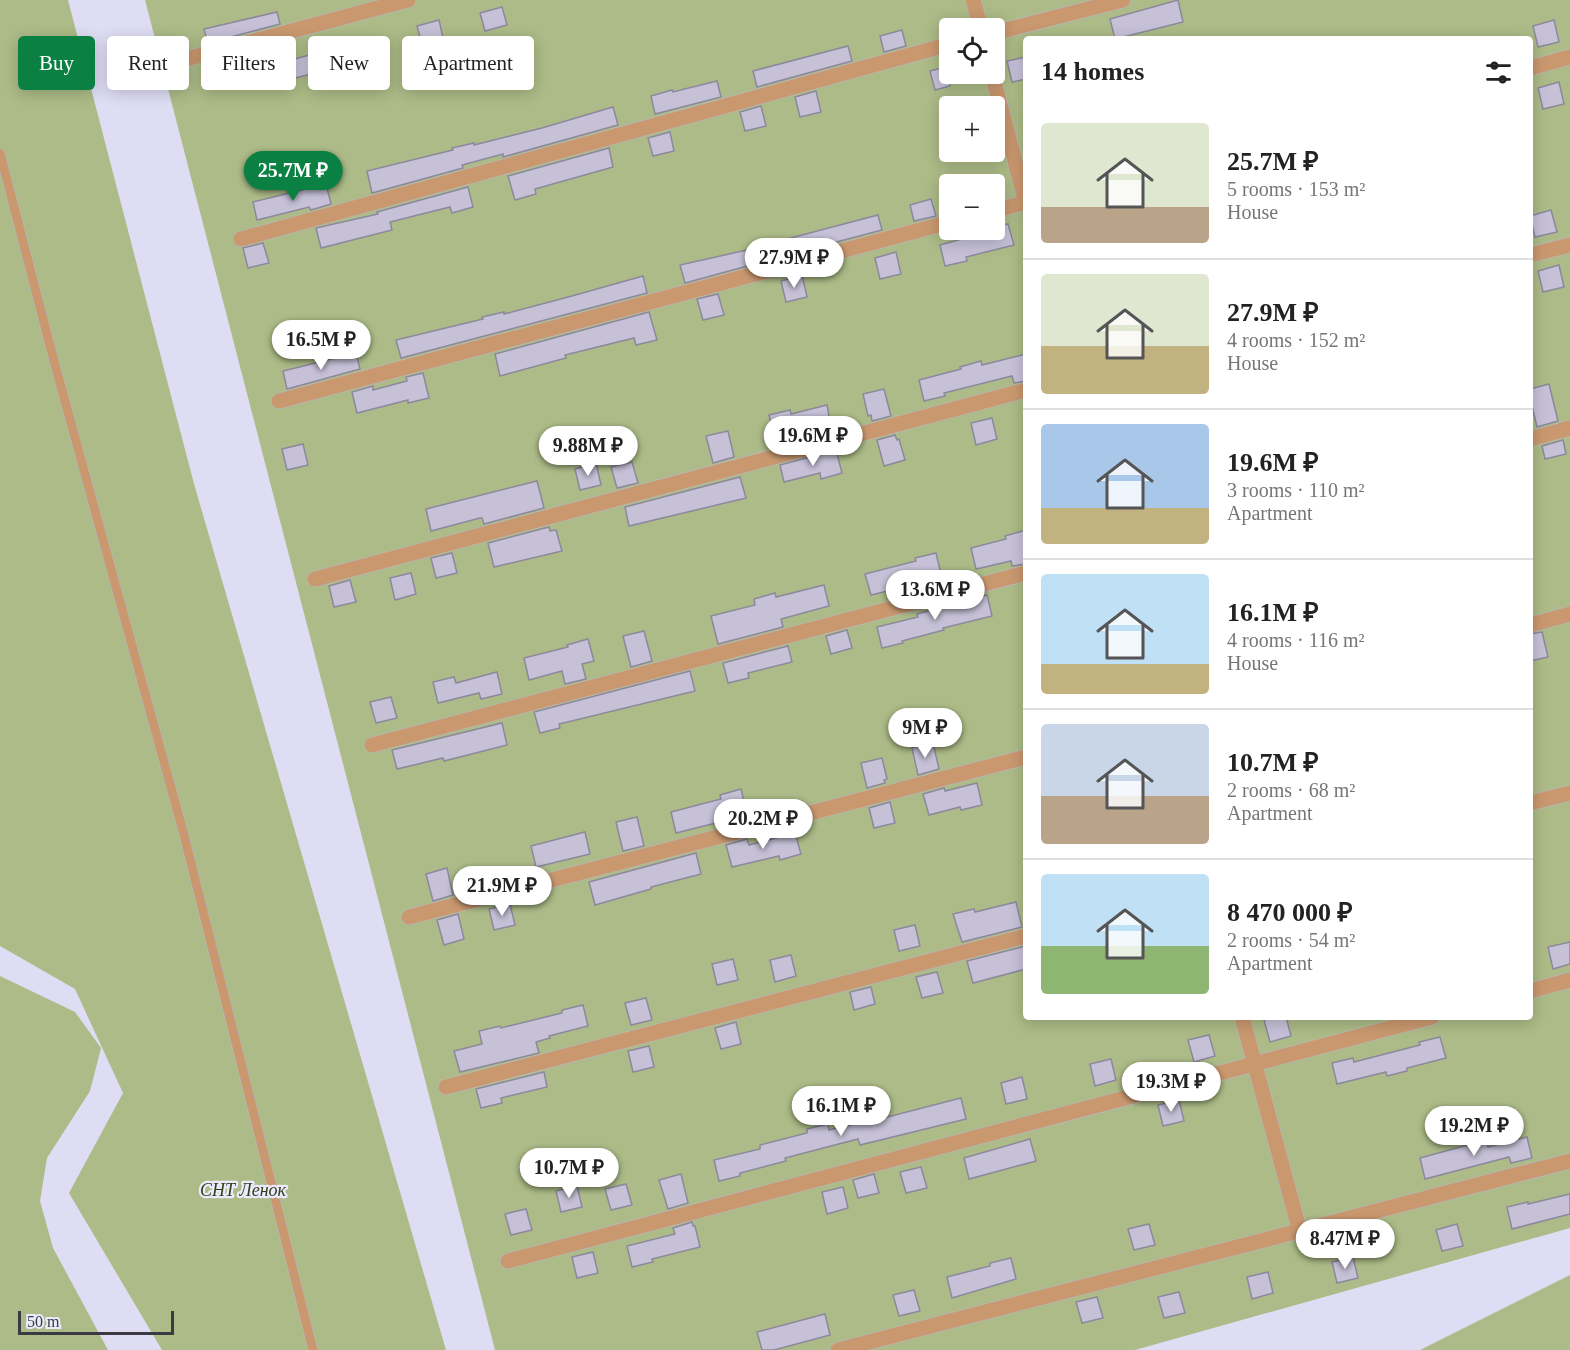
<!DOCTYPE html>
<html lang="en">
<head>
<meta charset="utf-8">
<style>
	:root { --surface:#fff; --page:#f2f2f2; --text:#222; --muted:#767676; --line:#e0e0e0; --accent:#0b8043 }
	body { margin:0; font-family:"Times New Roman",serif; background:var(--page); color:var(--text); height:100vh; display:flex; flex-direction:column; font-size:22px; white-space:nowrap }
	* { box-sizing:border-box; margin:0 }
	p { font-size:20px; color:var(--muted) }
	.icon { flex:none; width:33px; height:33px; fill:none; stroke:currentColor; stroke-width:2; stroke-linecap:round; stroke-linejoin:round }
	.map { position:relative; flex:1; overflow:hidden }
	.details { position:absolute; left:1023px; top:36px; width:510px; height:984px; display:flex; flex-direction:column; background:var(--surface); border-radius:6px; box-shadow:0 3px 15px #0003 }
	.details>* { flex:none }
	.top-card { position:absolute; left:18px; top:36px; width:570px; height:54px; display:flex; gap:12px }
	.tools { position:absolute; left:939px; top:18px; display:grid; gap:12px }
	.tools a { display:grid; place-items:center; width:66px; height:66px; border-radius:6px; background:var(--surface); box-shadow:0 3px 15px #0003; font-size:30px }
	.scale { position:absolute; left:18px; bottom:15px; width:156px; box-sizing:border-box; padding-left:6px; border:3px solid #3b3a43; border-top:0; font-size:16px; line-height:21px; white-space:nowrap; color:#3b3a43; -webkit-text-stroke:4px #eceafd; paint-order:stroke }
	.price { position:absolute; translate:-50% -51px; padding:0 14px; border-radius:21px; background:#fff; color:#222; font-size:20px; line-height:39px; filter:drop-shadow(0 2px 3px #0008) }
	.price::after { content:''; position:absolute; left:50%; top:36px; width:18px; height:14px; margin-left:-9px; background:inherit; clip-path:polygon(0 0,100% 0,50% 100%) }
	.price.on { background:var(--accent); color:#fff }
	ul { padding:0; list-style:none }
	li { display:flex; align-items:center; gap:18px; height:150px; padding:0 18px }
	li+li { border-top:2px solid var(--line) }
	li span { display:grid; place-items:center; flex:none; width:168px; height:120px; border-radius:6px; color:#555 }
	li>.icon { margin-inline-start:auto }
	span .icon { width:72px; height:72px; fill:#fffc; stroke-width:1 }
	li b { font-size:26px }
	h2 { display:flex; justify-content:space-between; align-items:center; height:72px; padding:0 18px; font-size:26px }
	.pill { padding:0 21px; border-radius:6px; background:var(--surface); box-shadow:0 3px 15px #0003; font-size:21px; line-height:54px }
	.pill.on { background:var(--accent); color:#fff }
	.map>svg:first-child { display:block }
	.green { fill:#acbb87; fill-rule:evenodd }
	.building { fill:#c6c1d7; stroke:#8c889d; stroke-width:1.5 }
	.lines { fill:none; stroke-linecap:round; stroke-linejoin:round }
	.lane-casing { stroke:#bbb9cd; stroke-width:10 }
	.street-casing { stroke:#bbb9cd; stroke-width:16 }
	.lane { stroke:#c9986f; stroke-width:9 }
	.street { stroke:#c9986f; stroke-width:15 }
	.labels { text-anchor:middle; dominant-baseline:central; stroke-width:4.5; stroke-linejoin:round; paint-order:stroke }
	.park-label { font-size:18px; font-style:italic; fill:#353e18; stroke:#eceafd }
</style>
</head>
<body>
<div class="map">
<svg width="1570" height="1350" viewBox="0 0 1570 1350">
	<rect width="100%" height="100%" fill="#dfddf4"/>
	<g class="green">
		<polygon points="0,0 68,0 194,484 446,1350 162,1350 69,1193 123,1093 75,989 0,946"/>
		<path d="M145,0H1570V1228L1135,1350H495ZM950,28H994V74H950ZM1026,39H1530V1017H1026ZM950,106H994V152H950ZM950,184H994V230H950Z"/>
		<polygon points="0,976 75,1012 101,1048 90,1091 47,1158 40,1201 53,1248 108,1350 0,1350"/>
		<polygon points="1570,1275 1570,1350 1420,1350"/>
	</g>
	<g class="building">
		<polygon points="1178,0 1183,22 1115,39 1110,19"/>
		<polygon points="502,7 507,25 485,31 480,13"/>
		<polygon points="277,12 280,24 208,43 204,29"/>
		<polygon points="439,20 443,38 422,44 417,26"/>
		<polygon points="1554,20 1559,42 1538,47 1533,26"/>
		<polygon points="902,30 906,46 884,52 880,36"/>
		<polygon points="358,42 363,61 291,79 287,61"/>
		<polygon points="848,46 852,61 757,87 753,71"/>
		<polygon points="234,56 239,78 218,83 213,62"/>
		<polygon points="1026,57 1026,79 1012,82 1007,61"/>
		<polygon points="950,66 950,86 935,90 930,71"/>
		<polygon points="717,81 721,97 655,114 651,96 672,90 673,92"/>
		<polygon points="1559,82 1564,104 1543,109 1538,88"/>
		<polygon points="816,91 821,112 800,117 795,97"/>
		<polygon points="761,106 766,126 745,131 740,112"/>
		<polygon points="613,107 618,125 503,157 503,154 462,165 463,168 372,193 367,171 453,150 452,148 474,143 474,145 542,128"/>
		<polygon points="670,132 674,151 653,156 648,138"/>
		<polygon points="609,148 613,167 535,189 536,194 515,200 508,176"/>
		<polygon points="326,184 331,204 311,210 309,207 257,220 253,202"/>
		<polygon points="468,187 473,207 452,213 450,207 390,222 392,230 321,248 316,228 378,214 377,212"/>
		<polygon points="931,199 936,216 914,221 910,205"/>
		<polygon points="1551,210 1557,232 1535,237 1530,216"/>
		<polygon points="878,215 882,230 787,255 783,240"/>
		<polygon points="1008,224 1014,245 966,257 967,261 945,266 940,245 988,232 988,230 994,230 994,227"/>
		<polygon points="263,243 269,263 248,268 243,248"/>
		<polygon points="747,250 751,265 685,283 680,265"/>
		<polygon points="896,252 901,274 880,279 875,258"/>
		<polygon points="1559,265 1564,287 1543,292 1538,271"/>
		<polygon points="802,275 807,297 786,302 781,281"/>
		<polygon points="643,276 647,293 401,358 396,340 483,319 482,317 504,312 504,314 572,296"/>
		<polygon points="718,294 724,315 703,320 697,299"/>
		<polygon points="649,312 657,340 636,345 634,338 565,355 566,358 500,376 495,354"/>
		<polygon points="356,353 360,369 287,389 283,371"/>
		<polygon points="1026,354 1026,381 1014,383 1012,376 944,393 945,396 924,401 919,380 961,369 960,367 981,361 982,365"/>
		<polygon points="423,373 429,398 408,403 408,400 357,413 352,392 373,386 373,390 407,381 406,377"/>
		<polygon points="1549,384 1558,421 1537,427 1530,397 1530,389"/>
		<polygon points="884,389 891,416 872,421 871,415 868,416 863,394"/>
		<polygon points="827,405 832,432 777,446 769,415 790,410 791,414"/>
		<polygon points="992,418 997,439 976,445 971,423"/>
		<polygon points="728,431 734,457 713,463 706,436"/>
		<polygon points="895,435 897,440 899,439 905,460 884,466 877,440"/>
		<polygon points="1563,440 1566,454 1545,459 1542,446"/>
		<polygon points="303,444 308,465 287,470 282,449"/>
		<polygon points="836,450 842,473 821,479 820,473 784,482 780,465"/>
		<polygon points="632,462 638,483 617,488 611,467"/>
		<polygon points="596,463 601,485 580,490 575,469"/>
		<polygon points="740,477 746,498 629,526 625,507"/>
		<polygon points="537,481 544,508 484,524 482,518 480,518 431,531 426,509"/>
		<polygon points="549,527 550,531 556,530 562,551 494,567 488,543"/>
		<polygon points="1026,530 1026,564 1012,566 1011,561 976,569 971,548 1006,539 1005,536"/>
		<polygon points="452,553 457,573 436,578 431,558"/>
		<polygon points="936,553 941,574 891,587 892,590 871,595 865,574 916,561 915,558"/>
		<polygon points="411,573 416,594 395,600 390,578"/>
		<polygon points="350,580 356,602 334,607 329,586"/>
		<polygon points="824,585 829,606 781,619 783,627 718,644 711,616 755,605 754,599 775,593 776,597"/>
		<polygon points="987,595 992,616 943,628 944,630 902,641 903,643 882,648 877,627 918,617 917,614"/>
		<polygon points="847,630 852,648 831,654 826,636"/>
		<polygon points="644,631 652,661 631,667 623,636"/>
		<polygon points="1542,632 1548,657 1530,661 1530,634"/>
		<polygon points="588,639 594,661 582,664 586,679 565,684 562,671 529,680 524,658 568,647 567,645"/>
		<polygon points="788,646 792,662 748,673 749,678 728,683 723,663"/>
		<polygon points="690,671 695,691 559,724 560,728 540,733 534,712"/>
		<polygon points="497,672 502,694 481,699 479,693 438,703 433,682 454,677 456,683"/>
		<polygon points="391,697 397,718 376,723 370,702"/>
		<polygon points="502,723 507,745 444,761 443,758 397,769 392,750"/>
		<polygon points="933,743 939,769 918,775 912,748"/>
		<polygon points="882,758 887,779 884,780 885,783 867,788 861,763"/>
		<polygon points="977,783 982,805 961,810 960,807 929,815 923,794 944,788 945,791"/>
		<polygon points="741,789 746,810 741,812 743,820 721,826 720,822 676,833 671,812 721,799 720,795"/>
		<polygon points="890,802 895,823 874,828 869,808"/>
		<polygon points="637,817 644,846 623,851 616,822"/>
		<polygon points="585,832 590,854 536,867 531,846"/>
		<polygon points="795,833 801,854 780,860 779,856 732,867 726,845 747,839 749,845"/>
		<polygon points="696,853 701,874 651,887 651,889 595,905 589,882"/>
		<polygon points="447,868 453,895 433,901 426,874"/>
		<polygon points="1016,902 1022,927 962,942 953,914 974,909 975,912"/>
		<polygon points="510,904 515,925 494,930 489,909"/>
		<polygon points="458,914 464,939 444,945 437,920"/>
		<polygon points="915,925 920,946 899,951 894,930"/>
		<polygon points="1570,942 1570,964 1553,969 1548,947"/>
		<polygon points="1026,946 1026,969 973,983 967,961"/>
		<polygon points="791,955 796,976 775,982 770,960"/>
		<polygon points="733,959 738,980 717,985 712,964"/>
		<polygon points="937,972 943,993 922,998 916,977"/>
		<polygon points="871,987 875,1004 854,1010 850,992"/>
		<polygon points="646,998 652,1020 631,1025 625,1003"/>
		<polygon points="583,1005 588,1026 549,1036 550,1038 536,1042 539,1053 460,1072 454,1051 482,1044 479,1031 500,1026 501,1028 562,1013 562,1010"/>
		<polygon points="1277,1017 1286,1017 1291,1036 1270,1042 1264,1020"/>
		<polygon points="736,1022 741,1044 721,1049 715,1028"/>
		<polygon points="1209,1035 1215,1056 1194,1062 1188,1040"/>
		<polygon points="1440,1037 1446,1058 1407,1068 1407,1071 1387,1076 1386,1072 1337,1084 1332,1063 1353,1058 1354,1062 1420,1045 1419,1042"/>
		<polygon points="649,1046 654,1067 633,1072 628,1051"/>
		<polygon points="1111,1059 1116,1080 1095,1086 1090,1064"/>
		<polygon points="544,1072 547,1087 501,1098 502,1103 481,1108 476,1089"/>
		<polygon points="1022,1077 1027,1099 1006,1104 1001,1083"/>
		<polygon points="961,1098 966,1119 860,1145 858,1139 785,1158 786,1161 740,1173 740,1176 719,1181 714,1160 760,1149 760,1145 807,1133 807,1129 828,1124 829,1130 875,1119 876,1120"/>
		<polygon points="1179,1100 1184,1121 1163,1126 1158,1105"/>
		<polygon points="1527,1137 1532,1158 1511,1163 1509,1157 1425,1179 1420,1158 1486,1140 1488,1147"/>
		<polygon points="1030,1139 1036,1161 969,1179 964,1158"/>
		<polygon points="921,1167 927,1188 906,1193 900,1172"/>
		<polygon points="681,1174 688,1203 668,1209 659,1180"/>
		<polygon points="874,1174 879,1193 858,1198 853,1180"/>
		<polygon points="626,1184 632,1205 611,1210 605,1189"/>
		<polygon points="577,1186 582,1207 561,1212 556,1191"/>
		<polygon points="843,1187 848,1208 827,1214 822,1192"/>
		<polygon points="1570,1194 1570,1214 1512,1229 1507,1207 1528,1202 1528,1204"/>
		<polygon points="526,1209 532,1230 511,1235 505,1214"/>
		<polygon points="692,1222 693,1226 695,1226 700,1247 652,1259 653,1262 632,1267 627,1246 675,1234 673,1228"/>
		<polygon points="1149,1224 1155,1245 1134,1250 1128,1229"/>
		<polygon points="1457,1224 1463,1246 1442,1251 1436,1230"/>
		<polygon points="593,1252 598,1273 577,1278 572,1257"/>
		<polygon points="1353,1257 1358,1278 1337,1283 1332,1262"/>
		<polygon points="1011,1258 1016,1279 952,1298 947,1277 990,1266 990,1263"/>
		<polygon points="1268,1272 1273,1293 1252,1299 1247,1277"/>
		<polygon points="914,1290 920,1311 899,1316 893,1295"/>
		<polygon points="1179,1292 1185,1313 1164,1318 1158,1297"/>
		<polygon points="1097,1297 1103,1318 1082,1323 1076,1302"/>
		<polygon points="825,1314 830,1335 774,1350 762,1350 757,1332"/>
	</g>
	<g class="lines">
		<defs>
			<polyline id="lane" points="0,153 54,361 184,835 313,1350"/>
			<g id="street">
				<polyline points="973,0 981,28"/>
				<polyline points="994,33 1123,0"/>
				<polyline points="186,59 408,0"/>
				<polyline points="1530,68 1570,57"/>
				<polyline points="992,74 1026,203"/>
				<polyline points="994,211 1026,202"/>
				<polyline points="241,239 950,44"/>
				<polyline points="1530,255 1570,245"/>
				<polyline points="279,401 950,222"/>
				<polyline points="1530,439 1570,428"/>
				<polyline points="315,579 1026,390"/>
				<polyline points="1530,625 1570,614"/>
				<polyline points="372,745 1026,573"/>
				<polyline points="1530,803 1570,793"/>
				<polyline points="409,917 1026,757"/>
				<polyline points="1530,991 1570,980"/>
				<polyline points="1242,1017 1300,1232"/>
				<polyline points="446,1087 1026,936"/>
				<polyline points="508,1261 1432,1017"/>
				<polyline points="838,1350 1570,1161"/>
			</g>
		</defs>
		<use href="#lane" class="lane-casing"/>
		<use href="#street" class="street-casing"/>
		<use href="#lane" class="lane"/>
		<use href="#street" class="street"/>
	</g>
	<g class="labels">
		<g class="park-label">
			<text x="243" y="1190">СНТ Ленок</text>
		</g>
	</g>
</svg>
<div class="tools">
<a><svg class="icon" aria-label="locate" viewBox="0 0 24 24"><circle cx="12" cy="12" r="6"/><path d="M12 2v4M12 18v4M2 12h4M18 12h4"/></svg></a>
<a>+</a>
<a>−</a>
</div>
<div class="scale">50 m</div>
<b class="price on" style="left:293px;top:202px">25.7M ₽</b>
<b class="price" style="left:794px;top:289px">27.9M ₽</b>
<b class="price" style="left:321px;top:371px">16.5M ₽</b>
<b class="price" style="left:813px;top:467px">19.6M ₽</b>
<b class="price" style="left:588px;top:477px">9.88M ₽</b>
<b class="price" style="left:935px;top:621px">13.6M ₽</b>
<b class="price" style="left:925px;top:759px">9M ₽</b>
<b class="price" style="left:763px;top:850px">20.2M ₽</b>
<b class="price" style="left:502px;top:917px">21.9M ₽</b>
<b class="price" style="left:1171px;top:1113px">19.3M ₽</b>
<b class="price" style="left:841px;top:1137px">16.1M ₽</b>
<b class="price" style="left:1474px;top:1157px">19.2M ₽</b>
<b class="price" style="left:569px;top:1199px">10.7M ₽</b>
<b class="price" style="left:1345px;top:1270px">8.47M ₽</b>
<div class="top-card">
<a class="pill on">Buy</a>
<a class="pill">Rent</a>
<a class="pill">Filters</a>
<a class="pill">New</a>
<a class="pill">Apartment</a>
</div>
<section class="details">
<h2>14 homes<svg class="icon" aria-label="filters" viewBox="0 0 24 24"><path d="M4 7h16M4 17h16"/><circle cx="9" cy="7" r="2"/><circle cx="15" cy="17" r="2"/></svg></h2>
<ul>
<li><span style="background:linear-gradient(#dfe7d0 70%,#b9a48a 0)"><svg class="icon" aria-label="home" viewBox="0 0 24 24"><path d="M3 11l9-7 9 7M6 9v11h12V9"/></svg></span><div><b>25.7M ₽</b><p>5 rooms · 153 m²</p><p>House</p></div></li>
<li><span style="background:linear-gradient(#dfe7d0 60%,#c2b280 0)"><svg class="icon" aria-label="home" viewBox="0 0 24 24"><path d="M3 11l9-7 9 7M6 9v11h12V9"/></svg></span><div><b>27.9M ₽</b><p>4 rooms · 152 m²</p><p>House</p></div></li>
<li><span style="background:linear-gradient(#a9c7e8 70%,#c2b280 0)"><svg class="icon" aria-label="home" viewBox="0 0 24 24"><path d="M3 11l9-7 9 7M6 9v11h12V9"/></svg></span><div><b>19.6M ₽</b><p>3 rooms · 110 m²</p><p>Apartment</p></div></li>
<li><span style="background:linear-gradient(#bfe0f5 75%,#c2b280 0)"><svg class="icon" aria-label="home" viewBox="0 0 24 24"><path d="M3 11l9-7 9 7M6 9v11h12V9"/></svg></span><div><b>16.1M ₽</b><p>4 rooms · 116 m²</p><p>House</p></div></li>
<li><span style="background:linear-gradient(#c9d6e8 60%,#b9a48a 0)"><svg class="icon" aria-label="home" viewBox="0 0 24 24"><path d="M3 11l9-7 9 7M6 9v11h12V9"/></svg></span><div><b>10.7M ₽</b><p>2 rooms · 68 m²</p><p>Apartment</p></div></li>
<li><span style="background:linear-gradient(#bfe0f5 60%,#8fb573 0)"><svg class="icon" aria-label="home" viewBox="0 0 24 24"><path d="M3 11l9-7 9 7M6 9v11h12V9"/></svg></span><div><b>8 470 000 ₽</b><p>2 rooms · 54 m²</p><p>Apartment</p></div></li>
</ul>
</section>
</div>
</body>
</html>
